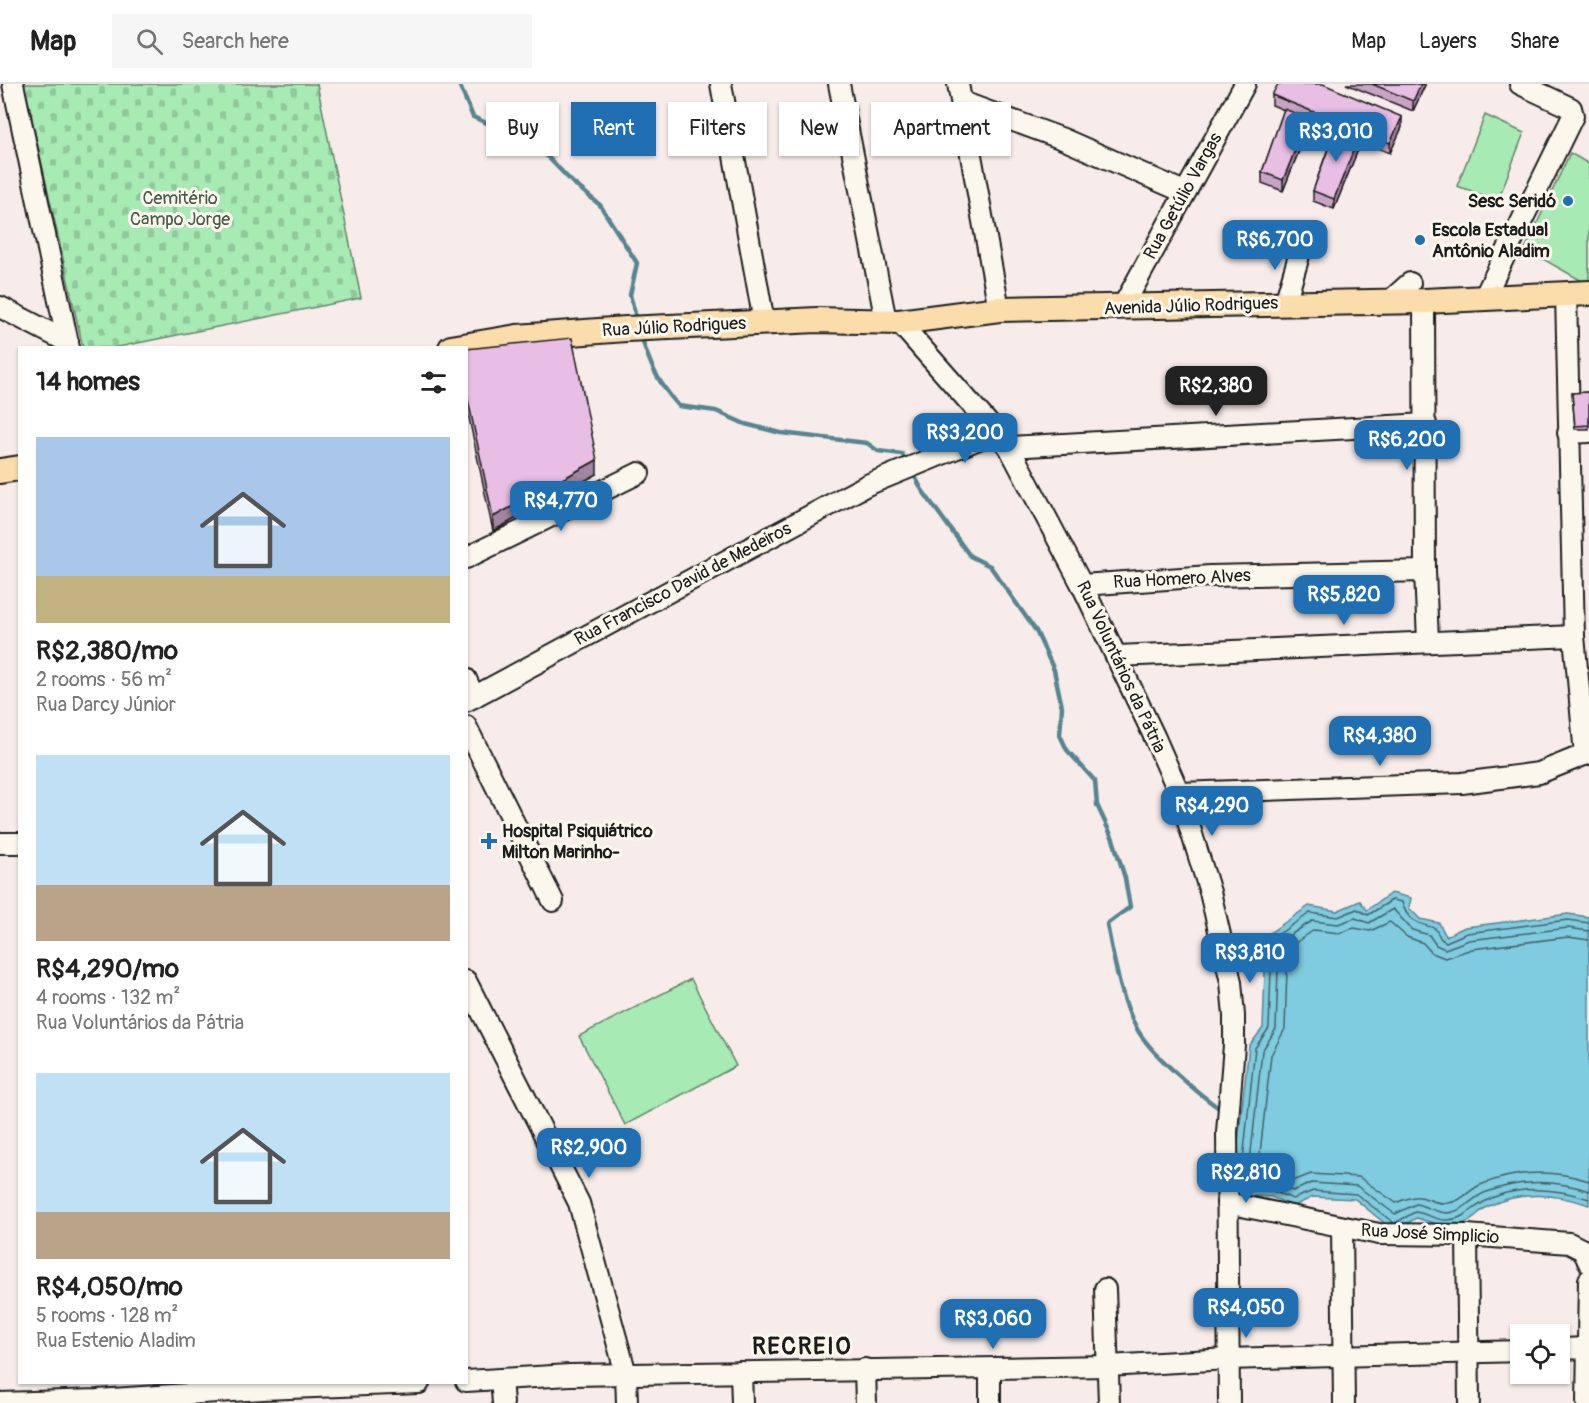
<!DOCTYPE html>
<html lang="en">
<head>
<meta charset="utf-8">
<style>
	:root { --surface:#fff; --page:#f6f6f6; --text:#222; --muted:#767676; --line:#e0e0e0; --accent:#1f6fb2 }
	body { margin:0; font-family:Pangolin,sans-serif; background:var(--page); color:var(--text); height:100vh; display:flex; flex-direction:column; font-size:22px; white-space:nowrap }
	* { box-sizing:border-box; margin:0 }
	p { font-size:20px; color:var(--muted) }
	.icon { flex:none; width:33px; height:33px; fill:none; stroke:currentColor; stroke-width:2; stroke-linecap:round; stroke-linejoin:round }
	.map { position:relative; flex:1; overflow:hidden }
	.panel { position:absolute; left:18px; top:262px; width:450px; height:1038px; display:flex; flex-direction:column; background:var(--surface); border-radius:0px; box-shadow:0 2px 4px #0004 }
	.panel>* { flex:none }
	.banner { position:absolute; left:486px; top:18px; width:570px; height:54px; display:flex; gap:12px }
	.fabs { position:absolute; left:1510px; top:1240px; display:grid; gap:12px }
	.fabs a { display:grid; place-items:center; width:60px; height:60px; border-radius:0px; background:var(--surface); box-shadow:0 2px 4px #0004; font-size:30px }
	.price { position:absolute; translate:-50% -51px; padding:0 14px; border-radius:12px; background:var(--accent); color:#fff; font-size:20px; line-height:39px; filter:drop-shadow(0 2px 3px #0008) }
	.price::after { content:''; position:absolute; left:50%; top:36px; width:18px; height:14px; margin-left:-9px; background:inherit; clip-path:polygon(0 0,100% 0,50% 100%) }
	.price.active { background:#222; color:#fff }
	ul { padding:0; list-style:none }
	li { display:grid; align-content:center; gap:12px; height:318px; padding:0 18px }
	li span { display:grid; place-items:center; height:186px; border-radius:0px; color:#555 }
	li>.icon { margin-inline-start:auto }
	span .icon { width:108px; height:108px; fill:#fffc; stroke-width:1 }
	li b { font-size:26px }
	h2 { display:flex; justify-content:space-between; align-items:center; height:72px; padding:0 18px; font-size:26px }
	.tag { padding:0 21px; border-radius:0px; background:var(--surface); box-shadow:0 2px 4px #0004; font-size:21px; line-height:54px }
	.tag.active { background:var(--accent); color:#fff }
	header { display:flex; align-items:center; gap:36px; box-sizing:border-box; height:84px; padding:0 30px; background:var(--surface); border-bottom:2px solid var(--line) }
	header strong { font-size:28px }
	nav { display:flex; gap:33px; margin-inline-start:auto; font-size:21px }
	.search { width:420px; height:54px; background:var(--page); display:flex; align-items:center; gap:15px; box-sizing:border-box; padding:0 21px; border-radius:0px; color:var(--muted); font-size:22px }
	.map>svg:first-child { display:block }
	.cemetery { fill:url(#cemetery-stones); stroke:#628368; stroke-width:1.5 }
	.park { fill:#a7eab4; stroke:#628368; stroke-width:1.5 }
	.water { fill:#7fcbdf; stroke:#578591; stroke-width:1.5 }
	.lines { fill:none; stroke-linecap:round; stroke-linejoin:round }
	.shore { stroke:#44626a; stroke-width:1.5 }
	.stream { stroke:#578591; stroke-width:4.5 }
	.minor-casing { stroke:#1c1c1c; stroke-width:24 }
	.major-casing { stroke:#1c1c1c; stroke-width:28 }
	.minor { stroke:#fbf7ec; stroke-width:20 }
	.major { stroke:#faddab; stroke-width:24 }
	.wall { fill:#c8a3c4; stroke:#1c1c1c; stroke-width:1.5 }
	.shaded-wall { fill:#a285a0; stroke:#1c1c1c; stroke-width:1.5 }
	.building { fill:#e8bee4; stroke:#1c1c1c; stroke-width:1.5 }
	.poi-dot { fill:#1f6fb2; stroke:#fbf7ec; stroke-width:2 }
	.labels { text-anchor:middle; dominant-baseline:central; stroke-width:6; stroke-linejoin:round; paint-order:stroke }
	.street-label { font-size:18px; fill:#1c1c1c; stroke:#fbf7ec }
	.park-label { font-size:18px; fill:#465a4a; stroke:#fbf7ec }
	.poi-label { font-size:18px; font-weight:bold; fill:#1c1c1c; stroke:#fbf7ec; text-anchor:start }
	.district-label { font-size:24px; font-weight:bold; letter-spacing:1.5px; fill:#1c1c1c; stroke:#fbf7ec }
</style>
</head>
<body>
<header>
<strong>Map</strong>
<div class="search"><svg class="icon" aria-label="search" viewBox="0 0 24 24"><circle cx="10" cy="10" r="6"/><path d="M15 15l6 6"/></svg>Search here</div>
<nav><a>Map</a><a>Layers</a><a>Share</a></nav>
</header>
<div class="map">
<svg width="1589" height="1319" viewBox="0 0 1589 1319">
	<defs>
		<pattern id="cemetery-stones" width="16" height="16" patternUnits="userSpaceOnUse" patternTransform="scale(1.5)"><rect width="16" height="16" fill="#a7eab4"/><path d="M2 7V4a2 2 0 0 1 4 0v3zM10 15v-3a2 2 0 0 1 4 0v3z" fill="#8fc89a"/></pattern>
	</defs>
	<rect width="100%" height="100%" fill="#f7ecea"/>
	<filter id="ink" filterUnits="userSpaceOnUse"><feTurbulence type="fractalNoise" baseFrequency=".0167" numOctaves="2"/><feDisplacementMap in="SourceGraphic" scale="12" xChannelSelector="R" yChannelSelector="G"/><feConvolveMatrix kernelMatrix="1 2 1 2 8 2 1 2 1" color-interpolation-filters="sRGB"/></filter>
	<g filter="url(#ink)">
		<polygon class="cemetery" points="24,0 317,0 361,214 113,264 83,264"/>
		<g class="park">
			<polygon points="1485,31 1524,49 1498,116 1457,102"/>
			<polygon points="1570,69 1589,80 1589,201 1525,165"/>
			<polygon points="691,895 736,982 625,1041 579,952"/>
		</g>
		<path class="water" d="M1391,809L1411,814L1409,824L1420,835L1439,839L1446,852L1465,843L1568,830L1589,833V1121C1557,1110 1521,1107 1489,1122C1482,1125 1476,1132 1470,1136C1453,1147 1434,1139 1416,1134L1394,1147L1355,1115L1313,1113L1294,1122L1271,1113L1232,1111L1249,962L1263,944L1265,886L1254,874L1271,848L1309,822L1337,827L1360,817L1367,826Z"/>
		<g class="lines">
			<g class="shore">
				<path d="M1589,847L1568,844L1469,856L1445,865L1436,861L1429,851L1412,846L1393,825L1369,839L1355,834L1338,840L1312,837L1281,857L1272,872L1278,886L1276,945L1262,967L1248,1096L1250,1099L1273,1100L1293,1107L1312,1099L1357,1102L1395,1130L1416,1120C1426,1122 1437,1129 1447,1129C1463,1128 1471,1115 1484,1109C1518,1096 1554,1095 1589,1107"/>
				<path d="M1589,856L1568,853L1472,865L1445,874L1432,869L1423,859L1407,853L1390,838L1370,847L1354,844L1339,849L1314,846L1288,864L1283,872L1287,886L1285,945L1271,971L1258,1087L1260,1090L1277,1091L1293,1097L1311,1090L1359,1093L1396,1119C1429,1104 1423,1121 1448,1119C1461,1118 1469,1106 1480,1101C1515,1087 1553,1085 1589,1097"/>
				<path d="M1394,1139L1356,1110L1313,1107L1293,1115L1273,1107L1240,1104L1255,964L1269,944L1271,886L1263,873L1276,852L1310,829L1338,833L1357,825L1368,831L1392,816L1402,818C1406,836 1418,840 1435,844L1441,855L1446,858L1467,849L1568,836L1589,839"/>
				<path d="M1395,1139L1415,1128C1426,1129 1437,1137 1447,1136C1463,1136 1471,1125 1484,1118C1514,1100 1558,1104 1589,1115"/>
			</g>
			<g class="stream">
				<polyline points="459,0 473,33 516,52 543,68 572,98 600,121 637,179 630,211 637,237"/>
				<path d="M641,251C649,280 659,300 679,322L716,327L745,340L781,349L867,359L878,367L902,370L908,380"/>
				<path d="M912,387L922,406L970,472L990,482L1036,547L1054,586L1062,623L1060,651L1067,666L1095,697L1097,721L1113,755L1125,794L1130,823L1107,840C1112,868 1122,919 1136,943C1148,968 1200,1011 1223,1027"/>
			</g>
			<defs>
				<g id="minor">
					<polyline points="13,0 69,264"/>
					<polyline points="721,0 764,238"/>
					<polyline points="839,0 886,237"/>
					<polyline points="958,0 999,225"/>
					<polyline points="962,18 1063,55 1184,108"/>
					<polyline points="1566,210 1574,552 1585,671"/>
					<polyline points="1484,214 1573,32 1571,24 1520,0"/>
					<polyline points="1391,216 1410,199"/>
					<polyline points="1424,217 1425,487 1428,557"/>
					<polyline points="1285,219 1301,165"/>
					<polyline points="0,223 68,258"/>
					<polyline points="1122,224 1245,0"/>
					<polyline points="899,238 1009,363 1082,501 1155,654 1179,709 1210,808 1231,898 1234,932 1234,961 1227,1048 1229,1319"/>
					<polyline points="1568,349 1589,348"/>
					<polyline points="1009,363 1426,340"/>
					<polyline points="466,474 639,389"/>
					<polyline points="1082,501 1210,492 1425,487"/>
					<polyline points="1117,572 1574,552"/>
					<polyline points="466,595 474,613"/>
					<polyline points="466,617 867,401 996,348"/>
					<polyline points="466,642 553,817"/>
					<polyline points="1179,709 1462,699 1539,689 1589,669"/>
					<polyline points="0,759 20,759"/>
					<polyline points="466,897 579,1119 626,1290 627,1319"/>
					<polyline points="1227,1119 1379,1150 1467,1151 1569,1159 1583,1166 1589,1179"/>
					<polyline points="1342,1143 1344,1319"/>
					<polyline points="1467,1151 1469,1319"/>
					<polyline points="1105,1205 1109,1319"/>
					<polyline points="1560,1265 1589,1264"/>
					<polyline points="865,1285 866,1319"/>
					<polyline points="741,1288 742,1319"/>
					<polyline points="501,1295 503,1319"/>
					<polyline points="466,1297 570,1291 1108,1282 1228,1275 1521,1267"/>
					<polyline points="0,1319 97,1316 263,1305 419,1299"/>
					<polyline points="990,1319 990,1285"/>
					<polyline points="1587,1319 1589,1196"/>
				</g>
				<g id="major">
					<polyline points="451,264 517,253 626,245 817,236 899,238 999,225 1424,217 1589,209"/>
					<polyline points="0,387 20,384"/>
				</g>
			</defs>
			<use href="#minor" class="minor-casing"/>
			<use href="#major" class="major-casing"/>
			<use href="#minor" class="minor"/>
			<use href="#major" class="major"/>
		</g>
		<g class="wall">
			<polygon points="1346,0 1425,0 1425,1 1413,27"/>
			<polygon points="1272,11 1402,43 1390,69 1359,57 1359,63 1334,125 1313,117 1313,107 1334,47 1308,36 1308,44 1283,107 1262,99 1262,88 1284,26 1272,21"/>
			<polygon points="466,265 597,390 493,447 466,320"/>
			<polygon points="1589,308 1589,345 1575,345 1572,309"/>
		</g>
		<g class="shaded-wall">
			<polygon points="1421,0 1425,0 1425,1 1413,27 1413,17"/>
			<polygon points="1402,33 1402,43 1390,69 1390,59"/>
			<polygon points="1308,34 1308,44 1283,107 1283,96"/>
			<polygon points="1359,52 1359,63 1334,125 1334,115"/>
			<polygon points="597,376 597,390 493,447 493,433"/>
		</g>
		<g class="building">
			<polygon points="1278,0 1323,0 1402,33 1390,59 1272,11"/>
			<polygon points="1372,0 1421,0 1413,17"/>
			<polygon points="1284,25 1308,34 1283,96 1262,88"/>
			<polygon points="1336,43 1359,52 1334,115 1313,107"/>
			<polygon points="572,254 597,376 493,433 466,306 466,265"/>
			<polygon points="1589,308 1589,341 1575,342 1572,309"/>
		</g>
	</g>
	<g class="poi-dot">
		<circle cx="1568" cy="117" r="6"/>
		<circle cx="1420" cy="156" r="6"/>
		<path d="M486 748h6v6h6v6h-6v6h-6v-6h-6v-6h6z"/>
	</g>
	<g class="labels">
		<g class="street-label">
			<text transform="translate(1183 112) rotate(-61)">Rua Getúlio Vargas</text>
			<text transform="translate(1191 222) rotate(-2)">Avenida Júlio Rodrigues</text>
			<text transform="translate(674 243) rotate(-3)">Rua Júlio Rodrigues</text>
			<text transform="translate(1182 495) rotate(-3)">Rua Homero Alves</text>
			<text transform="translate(683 500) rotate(-28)">Rua Francisco David de Medeiros</text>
			<text transform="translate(1121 583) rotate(65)">Rua Voluntários da Pátria</text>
			<text transform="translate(1430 1150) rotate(3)">Rua José Simplicio</text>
		</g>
		<g class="park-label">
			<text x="180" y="114">Cemitério<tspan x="180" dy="21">Campo Jorge</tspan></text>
		</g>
		<g class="poi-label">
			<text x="1556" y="117" text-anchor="end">Sesc Seridó</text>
			<text x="1432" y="146">Escola Estadual<tspan x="1432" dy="21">Antônio Aladim</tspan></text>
			<text x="502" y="747">Hospital Psiquiátrico<tspan x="502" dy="21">Milton Marinho-</tspan></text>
		</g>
		<g class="district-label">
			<text x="802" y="1262">RECREIO</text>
		</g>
	</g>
</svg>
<div class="fabs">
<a><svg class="icon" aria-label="locate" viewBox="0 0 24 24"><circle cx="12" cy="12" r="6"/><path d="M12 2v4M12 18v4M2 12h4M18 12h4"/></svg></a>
</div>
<b class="price" style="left:1336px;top:79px">R$3,010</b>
<b class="price" style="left:1275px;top:187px">R$6,700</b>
<b class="price active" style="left:1216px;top:333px">R$2,380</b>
<b class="price" style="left:965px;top:380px">R$3,200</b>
<b class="price" style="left:1407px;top:387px">R$6,200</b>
<b class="price" style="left:561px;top:448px">R$4,770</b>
<b class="price" style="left:1344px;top:542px">R$5,820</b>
<b class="price" style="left:1380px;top:683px">R$4,380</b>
<b class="price" style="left:1212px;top:753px">R$4,290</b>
<b class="price" style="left:1250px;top:900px">R$3,810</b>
<b class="price" style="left:589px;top:1095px">R$2,900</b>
<b class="price" style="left:1246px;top:1120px">R$2,810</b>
<b class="price" style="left:1246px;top:1255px">R$4,050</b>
<b class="price" style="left:993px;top:1266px">R$3,060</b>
<div class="banner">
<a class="tag">Buy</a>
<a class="tag active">Rent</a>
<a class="tag">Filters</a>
<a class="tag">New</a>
<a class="tag">Apartment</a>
</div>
<section class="panel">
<h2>14 homes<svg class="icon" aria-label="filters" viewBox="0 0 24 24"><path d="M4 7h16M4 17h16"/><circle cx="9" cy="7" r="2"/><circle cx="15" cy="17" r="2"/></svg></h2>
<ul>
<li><span style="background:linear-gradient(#a9c7e8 75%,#c2b280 0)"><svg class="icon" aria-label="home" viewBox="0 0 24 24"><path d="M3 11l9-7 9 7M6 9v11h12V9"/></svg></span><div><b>R$2,380/mo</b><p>2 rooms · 56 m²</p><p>Rua Darcy Júnior</p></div></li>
<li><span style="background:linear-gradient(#bfe0f5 70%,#b9a48a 0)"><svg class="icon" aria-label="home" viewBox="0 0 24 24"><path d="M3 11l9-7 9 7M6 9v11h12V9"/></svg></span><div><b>R$4,290/mo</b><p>4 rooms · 132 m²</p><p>Rua Voluntários da Pátria</p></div></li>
<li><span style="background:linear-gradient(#bfe0f5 75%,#b9a48a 0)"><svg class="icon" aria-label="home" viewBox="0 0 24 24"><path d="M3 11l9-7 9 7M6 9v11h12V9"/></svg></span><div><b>R$4,050/mo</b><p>5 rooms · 128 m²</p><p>Rua Estenio Aladim</p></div></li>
</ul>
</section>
</div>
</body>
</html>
